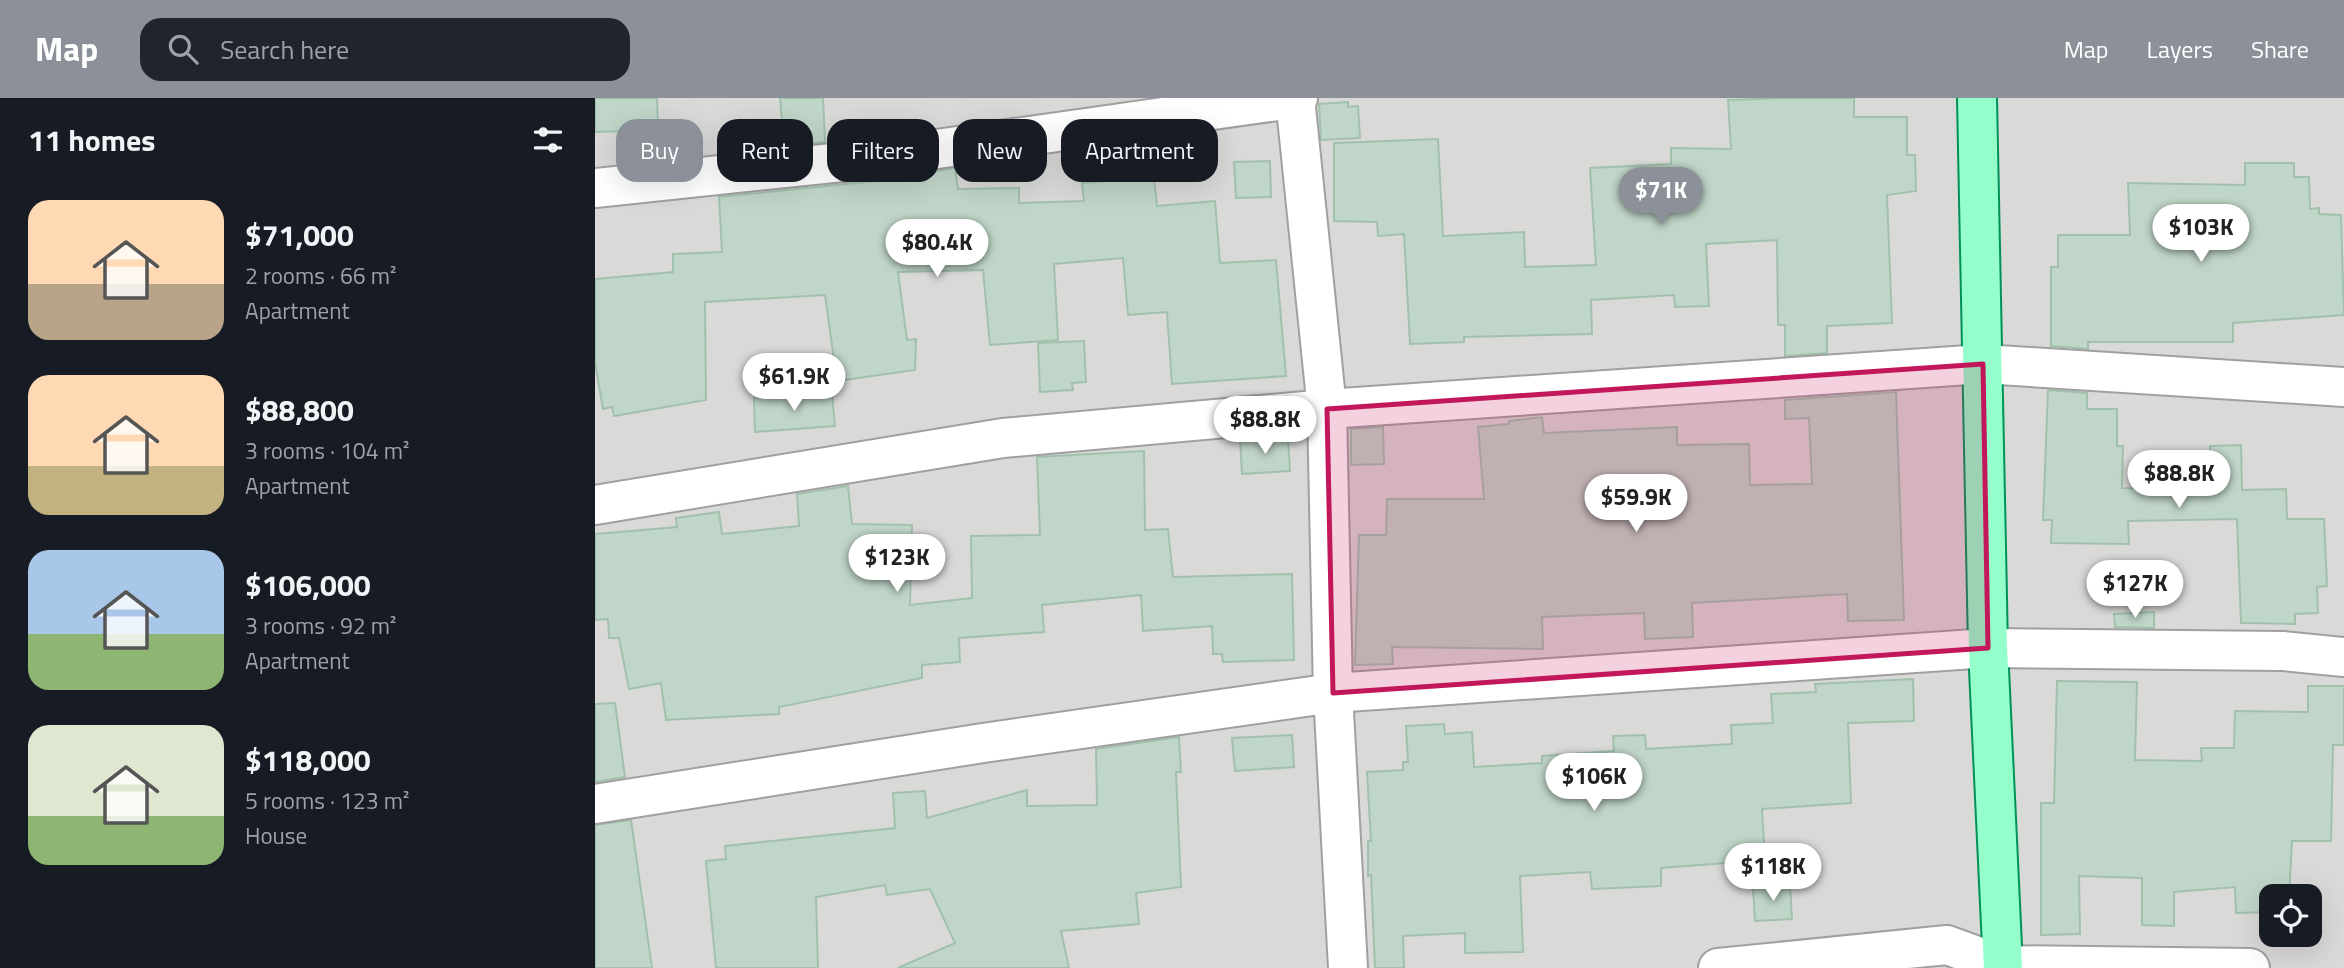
<!DOCTYPE html>
<html lang="en">
<head>
<meta charset="utf-8">
<style>
	:root { --surface:#171b24; --page:#20242c; --text:#f1f3f6; --muted:#9ea1a6; --accent:#8c9099 }
	body { margin:0; font-family:"Titillium Web",sans-serif; background:var(--page); color:var(--text); height:100vh; display:flex; flex-direction:column; font-size:26px; white-space:nowrap }
	* { box-sizing:border-box; margin:0 }
	p { font-size:23px; color:var(--muted) }
	.icon { flex:none; width:38px; height:38px; fill:none; stroke:currentColor; stroke-width:2; stroke-linecap:round; stroke-linejoin:round }
	.map { position:relative; flex:1; overflow:hidden }
	.panel { display:flex; flex-direction:column; background:var(--surface); width:595px }
	.panel>* { flex:none }
	.guide { position:absolute; left:21px; top:21px; width:665px; height:63px; display:flex; gap:14px }
	.tools { position:absolute; left:1664px; top:786px; display:grid; gap:14px }
	.tools a { display:grid; place-items:center; width:63px; height:63px; border-radius:14px; background:var(--surface); box-shadow:0 7px 28px #0002; font-size:35px }
	.price { position:absolute; translate:-50% -60px; padding:0 16px; border-radius:24px; background:#fff; color:#222; font-size:23px; line-height:46px; filter:drop-shadow(0 2px 4px #0008) }
	.price::after { content:''; position:absolute; left:50%; top:42px; width:21px; height:16px; margin-left:-10px; background:inherit; clip-path:polygon(0 0,100% 0,50% 100%) }
	.price.active { background:var(--accent); color:#fff }
	ul { padding:0; list-style:none }
	li { display:flex; align-items:center; gap:21px; height:175px; padding:0 28px }
	li span { display:grid; place-items:center; flex:none; width:196px; height:140px; border-radius:21px; color:#555 }
	li>.icon { margin-inline-start:auto }
	span .icon { width:84px; height:84px; fill:#fffc; stroke-width:1 }
	li b { font-size:30px }
	h2 { display:flex; justify-content:space-between; align-items:center; height:84px; padding:0 28px; font-size:30px }
	.chip { padding:0 24px; border-radius:21px; background:var(--surface); box-shadow:0 7px 28px #0002; font-size:24px; line-height:63px }
	.chip.active { background:var(--accent); color:#fff }
	header { display:flex; align-items:center; gap:42px; box-sizing:border-box; height:98px; padding:0 35px; background:var(--accent); color:#fff }
	header strong { font-size:33px }
	nav { display:flex; gap:38px; margin-inline-start:auto; font-size:24px }
	.search { width:490px; height:63px; background:var(--page); display:flex; align-items:center; gap:18px; box-sizing:border-box; padding:0 24px; border-radius:21px; color:var(--muted); font-size:26px }
	main { display:flex; flex:1; min-height:0 }
	.map>svg:first-child { display:block }
	.residential { fill:#d9dad8; fill-rule:evenodd }
	.building { fill:#c0d6c8; stroke:#a1c1ad; stroke-width:2 }
	.lines { fill:none; stroke-linecap:round; stroke-linejoin:round }
	.minor-casing { stroke:#a0a0a0; stroke-width:42 }
	.major-casing { stroke:#009359; stroke-width:42 }
	.minor { stroke:#fff; stroke-width:38 }
	.major { stroke:#94ffca; stroke-width:38 }
	.marked { fill:#c2185b; fill-opacity:0.2; stroke:#c2185b; stroke-width:5; stroke-linejoin:round }
</style>
</head>
<body>
<header>
<strong>Map</strong>
<div class="search"><svg class="icon" aria-label="search" viewBox="0 0 24 24"><circle cx="10" cy="10" r="6"/><path d="M15 15l6 6"/></svg>Search here</div>
<nav><a>Map</a><a>Layers</a><a>Share</a></nav>
</header>
<main>
<section class="panel">
<h2>11 homes<svg class="icon" aria-label="filters" viewBox="0 0 24 24"><path d="M4 7h16M4 17h16"/><circle cx="9" cy="7" r="2"/><circle cx="15" cy="17" r="2"/></svg></h2>
<ul>
<li><span style="background:linear-gradient(#ffd9b3 60%,#b9a48a 0)"><svg class="icon" aria-label="home" viewBox="0 0 24 24"><path d="M3 11l9-7 9 7M6 9v11h12V9"/></svg></span><div><b>$71,000</b><p>2 rooms · 66 m²</p><p>Apartment</p></div></li>
<li><span style="background:linear-gradient(#ffd9b3 65%,#c2b280 0)"><svg class="icon" aria-label="home" viewBox="0 0 24 24"><path d="M3 11l9-7 9 7M6 9v11h12V9"/></svg></span><div><b>$88,800</b><p>3 rooms · 104 m²</p><p>Apartment</p></div></li>
<li><span style="background:linear-gradient(#a9c7e8 60%,#8fb573 0)"><svg class="icon" aria-label="home" viewBox="0 0 24 24"><path d="M3 11l9-7 9 7M6 9v11h12V9"/></svg></span><div><b>$106,000</b><p>3 rooms · 92 m²</p><p>Apartment</p></div></li>
<li><span style="background:linear-gradient(#dfe7d0 65%,#8fb573 0)"><svg class="icon" aria-label="home" viewBox="0 0 24 24"><path d="M3 11l9-7 9 7M6 9v11h12V9"/></svg></span><div><b>$118,000</b><p>5 rooms · 123 m²</p><p>House</p></div></li>
</ul>
</section>
<div class="map">
<svg width="1749" height="870" viewBox="0 0 1749 870">
	<rect width="100%" height="100%" fill="#e0eee9"/>
	<path class="residential" d="M0,0H1749V870H0ZM1676,798H1715V836H1676Z"/>
	<g class="building">
		<polygon points="0,0 62,0 63,32 0,34"/>
		<polygon points="185,0 228,0 230,44 189,48"/>
		<polygon points="1191,0 1259,0 1259,19 1312,19 1312,57 1320,57 1321,93 1292,97 1297,225 1232,228 1232,255 1190,258 1190,227 1183,227 1182,142 1111,146 1114,208 1080,209 1079,197 996,202 997,236 869,239 869,244 815,246 809,136 783,138 782,124 739,123 739,45 843,41 848,138 929,134 930,169 1001,167 995,70 1076,66 1076,50 1136,51 1133,2"/>
		<polygon points="753,4 753,9 763,8 765,40 726,42 724,6"/>
		<polygon points="675,63 676,99 641,100 639,64"/>
		<polygon points="1650,65 1699,65 1699,79 1714,79 1715,111 1724,110 1724,116 1746,117 1749,217 1638,225 1638,244 1493,244 1493,251 1456,248 1456,169 1463,169 1463,137 1535,137 1533,85 1650,87"/>
		<polygon points="360,70 363,91 424,90 424,105 489,103 487,85 559,79 562,108 620,103 625,165 681,162 691,278 577,286 572,214 533,217 528,160 459,166 463,242 395,247 388,172 303,174 312,242 321,241 320,272 242,283 230,197 110,204 111,302 19,318 17,309 8,311 0,264 0,181 78,174 78,156 127,154 124,99 310,80 310,78"/>
		<polygon points="489,243 491,284 477,285 478,292 445,294 443,245"/>
		<polygon points="1453,292 1492,295 1492,311 1522,311 1522,348 1528,348 1527,390 1615,391 1615,348 1646,347 1647,392 1691,391 1692,421 1729,421 1732,488 1722,489 1723,515 1700,516 1700,526 1646,525 1642,421 1533,423 1534,446 1456,445 1457,422 1448,422"/>
		<polygon points="1301,294 1309,522 1253,523 1252,496 1097,505 1098,539 1050,541 1049,515 947,519 948,551 797,549 798,566 760,567 764,437 791,437 792,401 889,401 883,329 914,326 914,323 947,319 949,335 1082,329 1082,347 1154,346 1155,387 1217,386 1214,320 1190,321 1190,302"/>
		<polygon points="237,296 240,328 160,334 159,300"/>
		<polygon points="788,329 789,366 756,367 756,331"/>
		<polygon points="693,340 695,373 647,376 645,342"/>
		<polygon points="549,353 550,432 573,431 578,479 697,476 699,562 628,564 627,556 618,556 617,528 548,533 546,497 447,507 449,534 364,540 365,564 327,567 327,580 184,609 184,616 71,622 66,585 34,591 24,540 14,540 13,521 0,522 0,436 82,429 81,420 124,414 127,436 204,428 202,396 253,388 257,426 317,427 315,507 377,500 376,438 445,437 442,359"/>
		<polygon points="1559,514 1559,530 1520,529 1519,516"/>
		<polygon points="1318,581 1319,623 1253,625 1256,705 1167,711 1170,762 1066,770 1066,788 997,791 995,774 925,778 928,854 870,855 870,835 808,838 809,870 780,870 776,777 773,778 773,743 776,743 772,674 808,672 808,664 813,664 811,628 849,626 850,636 877,634 879,669 947,665 947,658 1019,653 1018,638 1050,637 1051,651 1137,646 1136,627 1178,625 1176,596 1221,594 1220,586"/>
		<polygon points="1462,583 1542,584 1540,662 1607,663 1606,650 1639,650 1640,613 1713,614 1713,588 1749,588 1749,647 1738,647 1736,743 1697,743 1694,798 1676,798 1676,814 1641,815 1640,789 1579,794 1579,828 1547,827 1547,780 1484,778 1485,836 1446,837 1446,705 1459,705"/>
		<polygon points="20,605 30,679 0,684 0,606"/>
		<polygon points="697,637 699,669 640,673 637,640"/>
		<polygon points="584,639 586,674 581,674 586,789 541,795 544,826 466,833 474,870 303,870 360,845 335,791 292,797 290,787 221,799 223,870 121,870 111,763 131,761 130,748 300,730 298,695 330,693 332,720 432,692 432,708 502,707 501,651"/>
		<polygon points="36,722 57,870 0,870 0,727"/>
		<polygon points="1195,787 1197,821 1160,823 1158,790"/>
	</g>
	<g class="lines">
		<defs>
			<g id="minor">
				<polyline points="700,0 732,311 738,595 753,870"/>
				<polyline points="0,90 257,63 703,0"/>
				<polyline points="0,407 408,340 732,311 1388,266 1749,289"/>
				<polyline points="0,706 388,645 738,595 1393,550 1688,553 1749,559"/>
				<polyline points="1123,870 1352,847 1407,867 1655,870"/>
			</g>
			<polyline id="major" points="1382,0 1393,550 1408,870"/>
		</defs>
		<use href="#minor" class="minor-casing"/>
		<use href="#major" class="major-casing"/>
		<use href="#minor" class="minor"/>
		<use href="#major" class="major"/>
	</g>
	<path class="marked" d="M1388,266L1393,550L738,595L732,311Z"/>
</svg>
<div class="tools">
<a><svg class="icon" aria-label="locate" viewBox="0 0 24 24"><circle cx="12" cy="12" r="6"/><path d="M12 2v4M12 18v4M2 12h4M18 12h4"/></svg></a>
</div>
<b class="price active" style="left:1066px;top:129px">$71K</b>
<b class="price" style="left:1606px;top:166px">$103K</b>
<b class="price" style="left:342px;top:181px">$80.4K</b>
<b class="price" style="left:199px;top:315px">$61.9K</b>
<b class="price" style="left:670px;top:358px">$88.8K</b>
<b class="price" style="left:1584px;top:412px">$88.8K</b>
<b class="price" style="left:1041px;top:436px">$59.9K</b>
<b class="price" style="left:302px;top:496px">$123K</b>
<b class="price" style="left:1540px;top:522px">$127K</b>
<b class="price" style="left:999px;top:715px">$106K</b>
<b class="price" style="left:1178px;top:805px">$118K</b>
<div class="guide">
<a class="chip active">Buy</a>
<a class="chip">Rent</a>
<a class="chip">Filters</a>
<a class="chip">New</a>
<a class="chip">Apartment</a>
</div>
</div>
</main>
</body>
</html>
